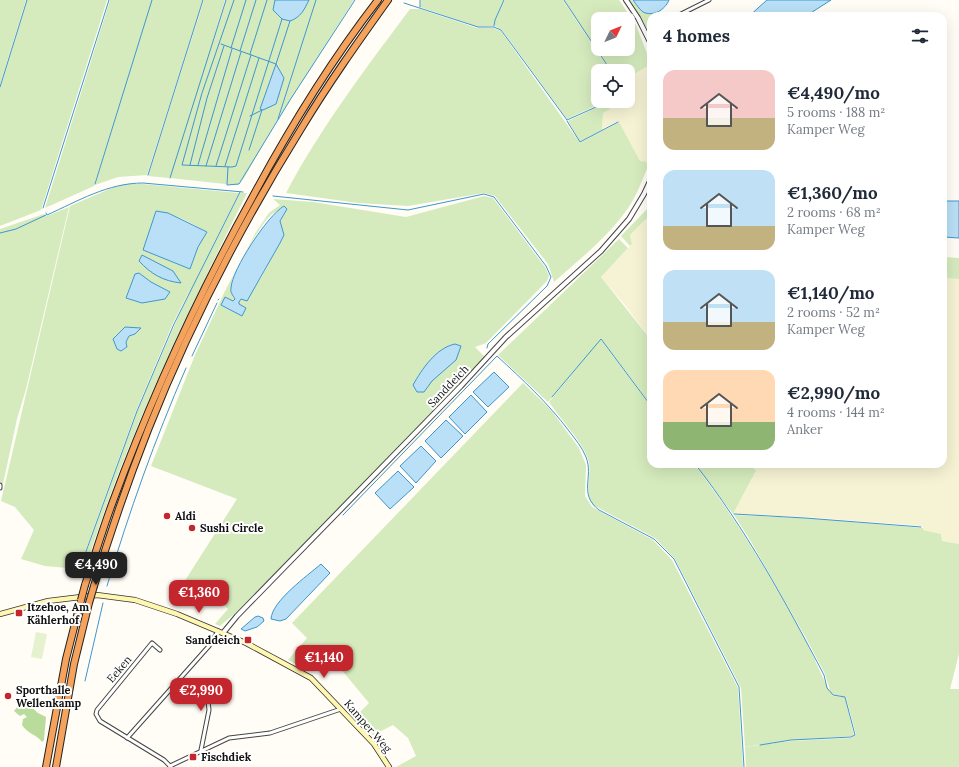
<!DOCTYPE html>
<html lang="en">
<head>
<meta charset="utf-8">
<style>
	:root { --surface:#fff; --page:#f6f6f7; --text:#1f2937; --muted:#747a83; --accent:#c4262e }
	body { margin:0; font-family:Lora,serif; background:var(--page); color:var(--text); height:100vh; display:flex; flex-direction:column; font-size:15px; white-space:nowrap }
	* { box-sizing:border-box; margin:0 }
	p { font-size:13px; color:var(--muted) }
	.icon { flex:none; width:22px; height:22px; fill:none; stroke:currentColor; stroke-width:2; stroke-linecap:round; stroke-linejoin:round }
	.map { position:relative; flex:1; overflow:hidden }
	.drawer { position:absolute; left:647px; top:12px; width:300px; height:456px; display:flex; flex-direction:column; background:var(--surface); border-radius:12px; box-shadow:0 4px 16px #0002 }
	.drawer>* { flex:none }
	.needle { width:26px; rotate:47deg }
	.buttons { position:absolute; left:591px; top:12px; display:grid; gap:8px }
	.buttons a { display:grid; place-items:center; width:44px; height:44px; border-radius:8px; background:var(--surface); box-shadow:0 4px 16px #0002; font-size:20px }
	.price { position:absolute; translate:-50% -34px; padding:0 9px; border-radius:8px; background:var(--accent); color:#fff; font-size:13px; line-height:26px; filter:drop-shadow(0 1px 2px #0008) }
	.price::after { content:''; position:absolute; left:50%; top:24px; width:12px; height:9px; margin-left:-6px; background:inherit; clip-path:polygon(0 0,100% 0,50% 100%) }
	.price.current { background:#222; color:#fff }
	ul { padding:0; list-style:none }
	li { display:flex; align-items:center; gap:12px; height:100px; padding:0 16px }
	li span { display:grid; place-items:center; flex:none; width:112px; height:80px; border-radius:12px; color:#555 }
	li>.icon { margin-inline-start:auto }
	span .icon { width:48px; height:48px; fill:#fffc; stroke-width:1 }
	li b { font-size:17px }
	h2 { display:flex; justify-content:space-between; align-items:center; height:48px; padding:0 16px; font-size:17px }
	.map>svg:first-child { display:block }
	.farmland { fill:#f6f3d4 }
	.green { fill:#d5ebbd; fill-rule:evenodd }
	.forest { fill:#b9dc9c }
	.pitch { fill:#e6f2cf }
	.water { fill:#b9e0f7; stroke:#3f96cf }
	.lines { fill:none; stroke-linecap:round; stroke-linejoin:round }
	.stream { stroke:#3f96cf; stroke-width:1 }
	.minor-casing { stroke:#444; stroke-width:5 }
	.tertiary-casing { stroke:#444; stroke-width:6 }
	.secondary-casing { stroke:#333; stroke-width:6 }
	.motorway-casing { stroke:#222; stroke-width:8 }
	.minor { stroke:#fff; stroke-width:3 }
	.tertiary { stroke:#fff; stroke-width:4 }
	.secondary { stroke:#fff6b0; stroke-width:4.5 }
	.motorway { stroke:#f5a25d; stroke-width:6 }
	.motorway-bridge-casing { stroke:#222; stroke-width:8; stroke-linecap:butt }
	.motorway-bridge { stroke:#f5a25d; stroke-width:6 }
	.poi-dot { fill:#c4262e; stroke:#fff; stroke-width:1.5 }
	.labels { text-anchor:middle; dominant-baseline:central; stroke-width:4; stroke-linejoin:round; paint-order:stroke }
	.street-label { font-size:11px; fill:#111; stroke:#fff }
	.poi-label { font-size:11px; font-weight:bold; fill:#111; stroke:#fff; text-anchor:start }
</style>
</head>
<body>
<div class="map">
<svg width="959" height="767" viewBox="0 0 959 767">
	<rect width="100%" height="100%" fill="#fffdf5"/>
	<g class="farmland">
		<polygon points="651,64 651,160 650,162 640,161 618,121 602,130 603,113 610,109 606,101 628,101 628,78"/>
		<polygon points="651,214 651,340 625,305 601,277 632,244 630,235"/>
		<polygon points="943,278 959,279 959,544 942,541 941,534 923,530 923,526 805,517 733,514 756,472 750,464 943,464"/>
	</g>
	<g class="green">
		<polygon points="0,0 26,0 0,85"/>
		<polygon points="27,0 107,0 41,210 0,226 0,88"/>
		<polygon points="110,0 152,0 94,186 45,208"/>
		<polygon points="152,0 203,0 147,175 118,177 95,185"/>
		<path d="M204,0H225L205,67L226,0H275L273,10L282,19L290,21C301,17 304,10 309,0H316L278,119L244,178L239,184L234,185L170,178V176L169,178L148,176ZM276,64L284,78L262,110L260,109Z"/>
		<polygon points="316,0 354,0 279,118"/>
		<polygon points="421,0 504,0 495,19 494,26 478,27 420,7"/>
		<polygon points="505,0 563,0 610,71 598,71 598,101 606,101 567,119 502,30 495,26 495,20"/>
		<path d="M564,0H619L636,25L651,64L628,78V71H611ZM598,19H628V49H598Z"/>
		<path d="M629,0H632C642,12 644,16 660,12V16H651V31L648,30Z"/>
		<path d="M410,9H420L477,28H494L501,31L580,143L619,122L640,161L650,162C644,175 639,190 632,202C612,234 582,257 554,282L548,264L495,196L484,193L408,206L358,203L286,193C321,127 366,68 410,9Z"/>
		<polygon points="606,103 610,109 603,113 602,130 580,142 568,121"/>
		<path d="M125,184H143L239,193L173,323L136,411L79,569L45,566L21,559L34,530L15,507L1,501L70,206L114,187ZM156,211C175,214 191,223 207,232L198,247L190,269L143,250ZM139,273L151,282L170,292L165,299ZM125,328H141L135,334L129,336L126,342L127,348L121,351L117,349L115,336Z"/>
		<path d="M240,193H247C185,318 126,437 85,570H80L137,411L193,283Z"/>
		<path d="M484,196L493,198L545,267L549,276L547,281L486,343L475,347L485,357L246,604L220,626L215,624L228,609L211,593L201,603L179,590L237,499L151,466L195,355L225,291L256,232L269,213L280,205L273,199L313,202L406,217ZM287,209L280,221L284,235L261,278L239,302V304L225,297L233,301L235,299C231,294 230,288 232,281C236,267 261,223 272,214C276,211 283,210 287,209Z"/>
		<polygon points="651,205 651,214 630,235 632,244 630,246 621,236"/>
		<polygon points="69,207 26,389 17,419 3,484 0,482 0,229 44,214 47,216"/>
		<path d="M619,239L628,248L601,277L651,340V405L601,339L599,341L601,340L651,407V464H694C736,519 772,578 805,639C810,648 829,693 833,696L845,697L854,736L791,740L745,747L741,688L675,559L655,538L593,505C583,491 593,474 588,459C583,443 559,417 549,402L595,346L548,402L498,355Z"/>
		<polygon points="943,257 959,258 959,279 943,278"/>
		<polygon points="523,383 551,410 579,448 586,465 585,496 592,507 653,540 672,560 738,688 743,767 396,767 416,756 408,738 393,725 373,735 356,716 369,703 340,668 324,652 306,669 288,660 307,638 292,623"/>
		<polygon points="695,464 750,464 756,471 733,514"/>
		<polygon points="734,515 805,518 923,528 923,530 941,534 942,541 959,544 959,654 950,689 959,689 959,767 746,767 745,747 791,741 851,738 856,735 846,697 831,694 825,674 806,638 750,540"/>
	</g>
	<path class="forest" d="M22,701H25L38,713L46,717L44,740L42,742C36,734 28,734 22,725L23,719L27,717L24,714L20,716L14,711Z"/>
	<polygon class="pitch" points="36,632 47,634 42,659 31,657"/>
	<g class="water">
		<path d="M275,0H309C304,10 301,17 290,21L282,19L273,10Z"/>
		<path d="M633,0H669C665,10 653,17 643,12C639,9 636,4 633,0Z"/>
		<polygon points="767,0 831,0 806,16 749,16"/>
		<polygon points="276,64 284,78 276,104 263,110 260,109"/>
		<polygon points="943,201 959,201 959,238 943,237"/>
		<path d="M284,206L287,209L280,221L284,235L280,243L247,301L241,299L239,302V304L246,308L242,316L221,305L225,297L233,301L235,299C233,295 230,293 231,288C232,269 268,215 284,206Z"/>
		<polygon points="156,211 168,213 207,232 198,247 190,269 143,250"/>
		<path d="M142,255L173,271L181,283C163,281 151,274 139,261Z"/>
		<polygon points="139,273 151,282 170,292 165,299 142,303 126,298 135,274"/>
		<polygon points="125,327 141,328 135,334 129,336 126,342 127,347 121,351 117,349 113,339"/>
		<path d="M455,344L461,346L456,360L432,381L424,392H417L413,385C422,369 436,348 455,344Z"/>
		<polygon points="494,372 509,387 488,407 473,392"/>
		<polygon points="471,395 487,412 465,434 449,417"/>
		<polygon points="446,420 463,436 441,458 425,441"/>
		<polygon points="421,446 436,461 416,483 400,466"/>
		<polygon points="398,471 414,487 390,509 375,493"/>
		<path d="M321,564L330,573L286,619L280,621L271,619C272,601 307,576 321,564Z"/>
		<polygon points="258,616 263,618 264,621 257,627 245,631 241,629 255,617"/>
	</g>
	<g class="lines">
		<g class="stream">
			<polyline points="234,0 202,93 182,165 232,167 236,166 282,19"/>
			<polyline points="564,0 611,71"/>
			<polyline points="404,3 478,27 494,27 501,30 567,120 605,103"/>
			<polyline points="420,7 420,0"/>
			<polyline points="494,26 495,20 504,0"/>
			<polyline points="221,44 276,64 290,21"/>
			<polyline points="231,48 246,0"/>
			<polyline points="240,51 256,0"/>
			<polyline points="250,54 267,0"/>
			<polyline points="0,87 27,0"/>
			<polyline points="278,119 316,0"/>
			<polyline points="567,121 580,142 618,122"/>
			<polyline points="249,150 262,110 250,116"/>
			<polyline points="190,165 207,98 224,46"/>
			<polyline points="198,165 232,49"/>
			<polyline points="206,166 241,52"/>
			<polyline points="216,166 251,55"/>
			<polyline points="225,166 259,58"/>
			<polyline points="228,167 227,185 239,184 290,100 355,0"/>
			<polyline points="148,175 203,0"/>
			<polyline points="170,178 226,0"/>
			<polyline points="95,184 152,0"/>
			<polyline points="273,196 408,210 484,194 494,197 546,266 551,277 547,286 488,344 487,348"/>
			<polyline points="43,208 109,0"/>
			<path d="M46,213L47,215C78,201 108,183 143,183L243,192"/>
			<polyline points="0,233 16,229 46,215"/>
			<polyline points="218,300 219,299"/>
			<polyline points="192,356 217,303"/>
			<polyline points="552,397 601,339 651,406"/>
			<path d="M695,464C746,529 785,601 824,675L827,688L833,695L845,697L855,735L851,737L791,740L760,745"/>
			<polyline points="734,514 805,518 921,527"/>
			<path d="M343,515L497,356C523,380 548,403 569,431C575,439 582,447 586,457C594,477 578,494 599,510L654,539L674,559L739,687L744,767"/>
			<polyline points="80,568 137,411 174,324 240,192"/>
			<path d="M107,586C129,512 155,439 186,368"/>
			<polyline points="85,681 103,603"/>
		</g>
		<defs>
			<g id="minor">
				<polyline points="677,16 709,0"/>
				<polyline points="0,485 0,488"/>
				<polyline points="160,650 152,643 97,710 96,714 100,721 164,760 171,767"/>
				<polyline points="127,738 209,646 218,631"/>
				<polyline points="201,750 209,710 208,701 221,682"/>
				<polyline points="170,766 229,738 270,733 341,709"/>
			</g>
			<g id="tertiary">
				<polyline points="626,0 638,18 651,44"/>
				<polyline points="223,633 237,616 461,386 506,337 601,251 629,219 644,194 651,179"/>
			</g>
			<polyline id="secondary" points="0,614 48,601 97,595 135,600 177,614 246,643 311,678 374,744 389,767"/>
			<g id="motorway">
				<path d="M85,585C94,558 102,531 112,504C151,398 198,296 252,198C289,129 330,62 378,0"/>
				<path d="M94,586C110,533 128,481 148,430C189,326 242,224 301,129C328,84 358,42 388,0"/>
				<polyline points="46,767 66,659 81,600"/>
				<polyline points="56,767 74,664 89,603"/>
			</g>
		</defs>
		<use href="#minor" class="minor-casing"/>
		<use href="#tertiary" class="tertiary-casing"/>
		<use href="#secondary" class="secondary-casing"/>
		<use href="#motorway" class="motorway-casing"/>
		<use href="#minor" class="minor"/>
		<use href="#tertiary" class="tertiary"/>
		<use href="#secondary" class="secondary"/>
		<use href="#motorway" class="motorway"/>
		<defs>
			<g id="motorway-bridge">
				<polyline points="81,600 85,585"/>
				<polyline points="89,603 94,586"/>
			</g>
		</defs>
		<use href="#motorway-bridge" class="motorway-bridge-casing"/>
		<use href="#motorway-bridge" class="motorway-bridge"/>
	</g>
	<g class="poi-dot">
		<circle cx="167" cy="516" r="4"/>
		<circle cx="192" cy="528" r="4"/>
		<rect x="15" y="609" width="8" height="8" rx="2"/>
		<rect x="244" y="636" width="8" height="8" rx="2"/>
		<circle cx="8" cy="696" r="4"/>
		<rect x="189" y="753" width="8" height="8" rx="2"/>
	</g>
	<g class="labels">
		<g class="street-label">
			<text transform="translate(448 386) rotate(-46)">Sanddeich</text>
			<text transform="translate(119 669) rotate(-50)">Eeken</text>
			<text transform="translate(368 726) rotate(49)">Kamper Weg</text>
		</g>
		<g class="poi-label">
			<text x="175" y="516">Aldi</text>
			<text x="200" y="528">Sushi Circle</text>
			<text x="27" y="607">Itzehoe, Am<tspan x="27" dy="13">Kählerhof</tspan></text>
			<text x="240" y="640" text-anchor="end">Sanddeich</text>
			<text x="16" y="690">Sporthalle<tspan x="16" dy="13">Wellenkamp</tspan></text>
			<text x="201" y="757">Fischdiek</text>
		</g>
	</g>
</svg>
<div class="buttons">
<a><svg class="needle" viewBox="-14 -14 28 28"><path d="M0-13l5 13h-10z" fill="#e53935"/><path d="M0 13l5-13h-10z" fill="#747a83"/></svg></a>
<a><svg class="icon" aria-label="locate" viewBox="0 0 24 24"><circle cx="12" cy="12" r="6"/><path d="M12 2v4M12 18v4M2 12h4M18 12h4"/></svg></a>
</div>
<b class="price current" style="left:96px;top:586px">€4,490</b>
<b class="price" style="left:199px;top:614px">€1,360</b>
<b class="price" style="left:324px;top:679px">€1,140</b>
<b class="price" style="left:201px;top:712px">€2,990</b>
<section class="drawer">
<h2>4 homes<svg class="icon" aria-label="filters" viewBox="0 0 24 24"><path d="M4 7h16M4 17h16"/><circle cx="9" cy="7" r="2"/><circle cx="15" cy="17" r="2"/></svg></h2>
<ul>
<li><span style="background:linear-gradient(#f6c9c9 60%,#c2b280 0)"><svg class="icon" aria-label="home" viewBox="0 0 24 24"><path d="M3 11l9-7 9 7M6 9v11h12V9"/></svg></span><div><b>€4,490/mo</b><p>5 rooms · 188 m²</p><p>Kamper Weg</p></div></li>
<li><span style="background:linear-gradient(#bfe0f5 70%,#c2b280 0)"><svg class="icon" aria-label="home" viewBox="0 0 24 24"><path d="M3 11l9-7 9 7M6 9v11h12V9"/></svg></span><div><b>€1,360/mo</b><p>2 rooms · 68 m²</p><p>Kamper Weg</p></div></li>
<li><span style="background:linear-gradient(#bfe0f5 65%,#c2b280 0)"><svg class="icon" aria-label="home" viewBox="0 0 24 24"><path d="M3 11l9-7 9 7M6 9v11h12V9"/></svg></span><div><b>€1,140/mo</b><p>2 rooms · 52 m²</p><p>Kamper Weg</p></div></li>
<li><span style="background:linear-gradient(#ffd9b3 65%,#8fb573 0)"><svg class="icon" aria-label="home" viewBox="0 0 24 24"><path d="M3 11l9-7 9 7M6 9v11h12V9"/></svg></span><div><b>€2,990/mo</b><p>4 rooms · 144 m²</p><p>Anker</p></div></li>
</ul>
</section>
</div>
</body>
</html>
